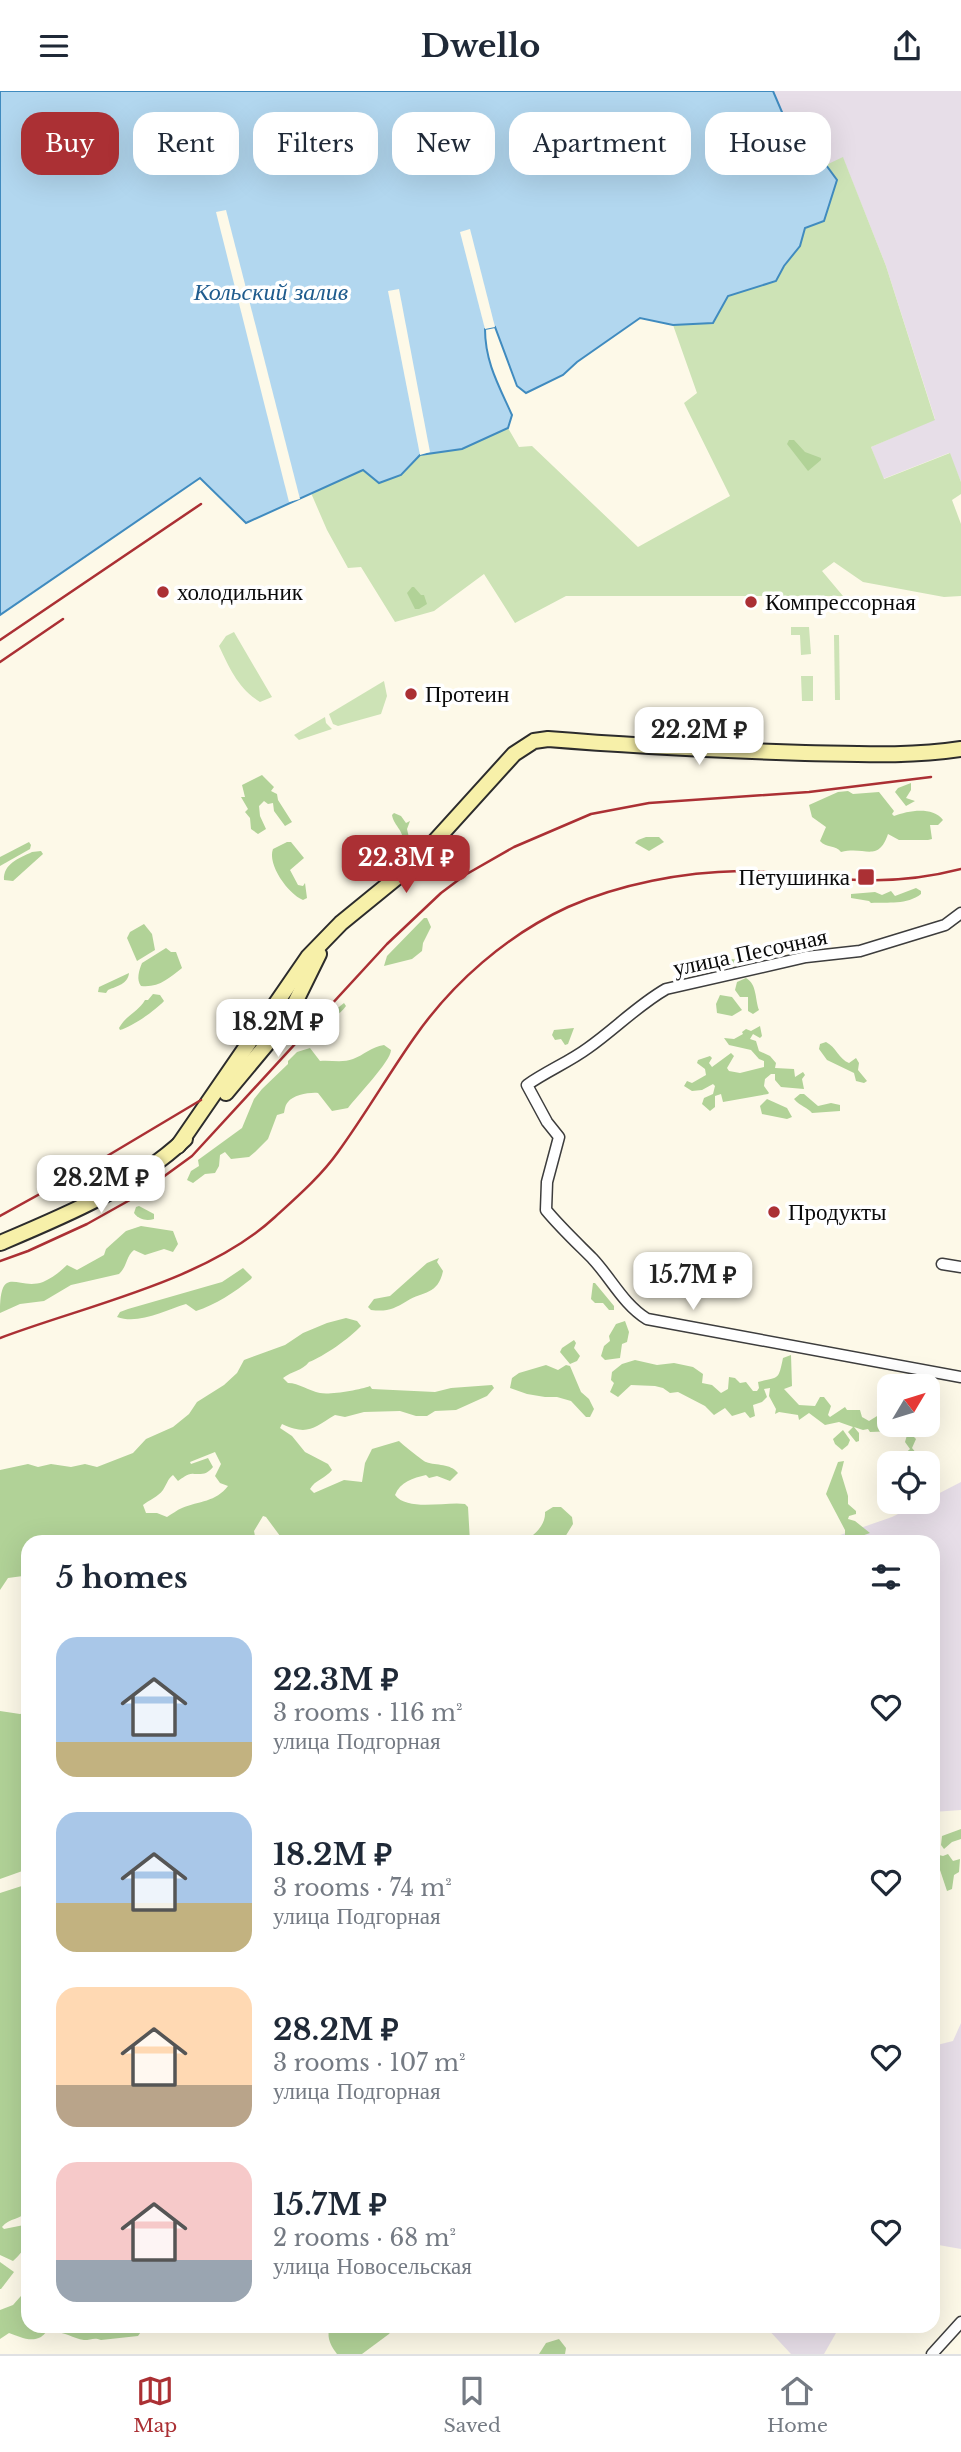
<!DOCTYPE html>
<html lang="en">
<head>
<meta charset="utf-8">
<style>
	:root { --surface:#fff; --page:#f2f2f3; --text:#1f2937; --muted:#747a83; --line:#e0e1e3; --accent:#ab3034 }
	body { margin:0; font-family:"Libre Baskerville",serif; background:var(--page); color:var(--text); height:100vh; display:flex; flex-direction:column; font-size:26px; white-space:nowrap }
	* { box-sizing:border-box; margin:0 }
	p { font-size:23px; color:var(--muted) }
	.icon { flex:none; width:38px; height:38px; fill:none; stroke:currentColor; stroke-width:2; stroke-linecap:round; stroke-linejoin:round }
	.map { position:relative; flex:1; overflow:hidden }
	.panel { position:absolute; left:21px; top:1444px; width:919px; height:798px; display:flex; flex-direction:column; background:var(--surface); border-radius:21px; box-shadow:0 7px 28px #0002 }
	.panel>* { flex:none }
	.guide { position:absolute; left:21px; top:21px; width:920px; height:63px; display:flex; gap:14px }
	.needle { width:46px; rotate:52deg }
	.fabs { position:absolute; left:877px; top:1283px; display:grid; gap:14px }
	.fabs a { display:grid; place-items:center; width:63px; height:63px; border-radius:14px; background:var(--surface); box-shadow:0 7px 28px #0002; font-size:35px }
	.price { position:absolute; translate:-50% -60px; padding:0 16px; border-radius:14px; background:#fff; color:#222; font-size:23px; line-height:46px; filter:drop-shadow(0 2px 4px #0008) }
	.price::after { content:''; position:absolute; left:50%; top:42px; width:21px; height:16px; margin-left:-10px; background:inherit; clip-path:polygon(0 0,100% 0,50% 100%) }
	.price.on { background:var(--accent); color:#fff }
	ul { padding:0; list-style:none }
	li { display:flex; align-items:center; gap:21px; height:175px; padding:0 35px }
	li span { display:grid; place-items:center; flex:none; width:196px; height:140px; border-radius:21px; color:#555 }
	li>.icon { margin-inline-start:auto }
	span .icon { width:84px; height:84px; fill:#fffc; stroke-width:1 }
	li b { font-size:30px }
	h2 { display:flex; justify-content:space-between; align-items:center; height:84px; padding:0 35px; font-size:30px }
	.pill { padding:0 24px; border-radius:21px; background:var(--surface); box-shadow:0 7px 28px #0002; font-size:24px; line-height:63px }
	.pill.on { background:var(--accent); color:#fff }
	header { display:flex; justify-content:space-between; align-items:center; height:91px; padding:0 35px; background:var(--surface); font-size:32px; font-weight:700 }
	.tabs { display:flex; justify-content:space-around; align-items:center; height:98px; border-top:2px solid var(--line); background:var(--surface); font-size:19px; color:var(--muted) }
	.tabs a { display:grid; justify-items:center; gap:4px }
	.tabs .on { color:var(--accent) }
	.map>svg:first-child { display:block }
	.industrial { fill:#e7dee8 }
	.green { fill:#cde3b6 }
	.forest { fill:#b1d297; fill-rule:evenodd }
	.water { fill:#b2d7ef; stroke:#408bbf; stroke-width:2 }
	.pier { fill:#fdf9e8 }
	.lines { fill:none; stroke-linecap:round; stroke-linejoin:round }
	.street-casing { stroke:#3d3d3d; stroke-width:13 }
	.secondary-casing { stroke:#2c2c2c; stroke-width:18 }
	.street { stroke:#fff; stroke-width:10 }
	.secondary { stroke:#f7f0a9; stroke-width:14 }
	.rail { stroke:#ab3034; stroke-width:2.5 }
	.poi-dot { fill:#ab3034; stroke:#fff; stroke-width:2.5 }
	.labels { text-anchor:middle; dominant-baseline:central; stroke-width:7; stroke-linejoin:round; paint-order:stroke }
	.poi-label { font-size:23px; fill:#0a0a0a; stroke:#fff; text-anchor:start }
	.street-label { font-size:23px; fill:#0a0a0a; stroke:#fff }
	.water-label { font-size:24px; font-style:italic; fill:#205c8e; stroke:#fff }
</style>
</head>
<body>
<header><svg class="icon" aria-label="menu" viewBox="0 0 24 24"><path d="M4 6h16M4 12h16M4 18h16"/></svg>Dwello<svg class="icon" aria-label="share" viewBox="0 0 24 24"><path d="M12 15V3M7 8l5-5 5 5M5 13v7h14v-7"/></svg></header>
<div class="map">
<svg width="961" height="2263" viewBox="0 0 961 2263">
	<rect width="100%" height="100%" fill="#fdf9e8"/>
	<g class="industrial">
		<polygon points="773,0 961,0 961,391 949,362 883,388 871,356 935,328 886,175 843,67 809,82"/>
		<polygon points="961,1391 961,1719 933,1721 933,1451 820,1451 892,1426 922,1411 928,1410 928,1408"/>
		<polygon points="961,1932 961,2158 933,2153 933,1955 953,1950"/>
		<polygon points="765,2235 840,2235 824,2263 791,2263"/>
	</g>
	<g class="green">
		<polygon points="843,66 886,175 935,329 871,356 884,388 950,362 961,391 961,403 952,409 961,433 961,505 944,506 863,491 834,471 822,480 843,505 566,505 515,532 484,483 434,520 395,531 361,476 348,477 327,439 311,402 363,378 401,384 420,364 462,358 508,337 519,356 532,355 638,456 730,405 684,312 697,302 673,234 713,232 728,205 776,190 784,175 800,155 805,137 837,89 826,74"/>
		<polygon points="791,536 809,536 811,563 801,564 800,544 791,544"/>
		<path d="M234,541L272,606L260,611C238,597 230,578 219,555L226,545Z"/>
		<polygon points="834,544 839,544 840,609 835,609"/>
		<polygon points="801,585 813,585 813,610 802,610"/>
		<polygon points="384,590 387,605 381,623 338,635 333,633 329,623"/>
		<polygon points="325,626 326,632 332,638 299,649 294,644"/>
	</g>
	<g class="forest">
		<polygon points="789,349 794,349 805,361 821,367 821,369 808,380 787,353"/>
		<polygon points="412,496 414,496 421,504 424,504 427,513 419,518 415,518 407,502"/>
		<polygon points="262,684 274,696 271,700 277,703 278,709 292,731 285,735 274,720 273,712 268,713 264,710 259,715 260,725 266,738 258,743 251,738 250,727 245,721 248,718 241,706 245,706 242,694"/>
		<polygon points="911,692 911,699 906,707 915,710 906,715 895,701 898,697"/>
		<path d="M848,700L853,703L879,701L894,720L892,723L894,725C908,720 932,715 943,729L938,734H930L932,748L928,749H899L888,743C878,772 866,755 841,761C836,754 826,757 820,750L826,736L812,726L809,714L838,701Z"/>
		<path d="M394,722L401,725L406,732L410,730L407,738L410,751L405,767C398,762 389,769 382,765L385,753L402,754C406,740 394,736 392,724Z"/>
		<polygon points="646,746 659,746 664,751 649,760 635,752 638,749"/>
		<polygon points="29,751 31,754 30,758 0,775 0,766"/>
		<path d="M287,751H291L304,767L290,779L298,794L303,795L305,792L307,807L303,809C288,803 267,773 273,758Z"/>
		<path d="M32,761L41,760L43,763L13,790L4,789C3,773 19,767 32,761Z"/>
		<path d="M916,797L921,800V803C907,814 888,811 871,812L869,810L851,807V803L875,801L882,804L891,800L895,805Z"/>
		<polygon points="424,827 427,827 431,836 423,852 422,860 412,868 384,875 387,865"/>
		<polygon points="144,833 152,843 155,859 137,870 127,847 130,841"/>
		<path d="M166,857L171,861H176L182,877C169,887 159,897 141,895C136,889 139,879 142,872Z"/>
		<polygon points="731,868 738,869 731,875 704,881 698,877 705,871 711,872"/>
		<path d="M129,882C128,893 117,895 108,899L106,902L98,901L99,896Z"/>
		<path d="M746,887C757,893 755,908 759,919L753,923L748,920V906H740L735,899L737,891Z"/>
		<path d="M153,903L160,904L164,910C157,918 132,936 120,939L119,937C126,924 138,921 145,909H148Z"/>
		<polygon points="720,904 732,906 742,919 732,925 717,922 716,913"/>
		<path d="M344,912L346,915C342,921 335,925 331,931C327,936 327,940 321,944H316V934Z"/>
		<polygon points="760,935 762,945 760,947 753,943 750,948 756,950 759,960 770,965 776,972 775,977 794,978 795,986 803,981 805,984 802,988 804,998 781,996 775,989 775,983 771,983 765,988 764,995 769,1002 768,1003 723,1011 721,1003 715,1005 715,1016 710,1020 702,1013 704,1007 713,1003 715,995 713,993 702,999 692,1000 684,995 687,990 692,992 706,984 705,978 697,972 698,969 710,965 712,967 709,972 712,976 731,962 734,965 727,977 729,980 740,982 764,976 764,970 759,968 751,959 729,954 724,947 734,948 743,943 742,941 746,938 751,940"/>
		<polygon points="574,937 568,953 565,954 561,948 555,949 552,944 554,939"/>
		<path d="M826,951C836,956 839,968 849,972L856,967L859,972L858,979L867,990L864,992L856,990L854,982L827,969L819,958L820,953Z"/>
		<path d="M384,954L391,959C391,970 357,1005 348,1017L332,1020L318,1002C310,1001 293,1004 288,1011C285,1014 285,1018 284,1022L277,1024L268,1048L255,1061L249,1066L231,1068L225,1061L220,1064L219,1075L215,1082L205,1083L193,1092L187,1089L191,1080L199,1075L198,1069L242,1037L254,1008L262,998L288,973V970L297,961L310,957L320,970C331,969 343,972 353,968C364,964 371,956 384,954Z"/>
		<path d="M800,1003H804L818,1015L831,1012L840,1014V1020L812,1022C807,1016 801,1016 794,1008Z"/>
		<polygon points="767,1008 787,1017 792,1026 787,1028 762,1023 760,1015"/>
		<path d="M139,1115L154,1123V1128C147,1130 139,1129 134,1122L136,1116Z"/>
		<path d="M141,1135L173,1140L178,1153L173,1161L164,1158L145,1164L134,1159C126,1165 127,1176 119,1183L71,1194L44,1210L20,1213L0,1222C0,1171 17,1200 43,1191C52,1187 60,1181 67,1174L77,1179L104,1164L106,1158L126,1140Z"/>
		<path d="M439,1167L437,1171L443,1180C438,1204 423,1200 407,1210C394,1218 387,1221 371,1219L368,1216L374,1208L390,1205L427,1172Z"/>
		<path d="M243,1177L252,1186L251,1188C235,1201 215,1214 196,1220L186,1213C165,1219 139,1234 117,1226L120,1221L128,1218L222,1191Z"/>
		<polygon points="593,1192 595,1192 614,1215 614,1219 609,1219 603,1212 595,1212 591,1208"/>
		<path d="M346,1227L357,1230L361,1235C350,1247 323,1266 309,1271C302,1280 292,1280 283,1287L288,1292C299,1292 309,1300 320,1302C330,1304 360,1299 370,1295L372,1298L435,1301L451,1297L492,1294L494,1297L487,1305L456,1319L435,1320L427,1325H416L400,1320L364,1321L345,1326L335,1324C313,1337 308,1345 282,1333L280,1337L292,1345L305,1361L328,1373L332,1379C326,1387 315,1389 310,1398L314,1402L344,1389L362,1391L365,1372L372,1358L399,1350C402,1353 423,1370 426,1371C437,1375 450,1372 458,1382L450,1390L437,1385L429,1387L426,1384C413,1387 400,1391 395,1404C408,1421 447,1410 465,1413L468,1416L470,1451H410L406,1447L389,1446L381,1451H28V1490L23,1485L8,1487L0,1499V1379L28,1373L38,1376L51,1373L71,1376L85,1373L97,1376L133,1362L146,1348L173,1336L189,1323L197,1311L224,1294L237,1282L244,1269L285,1254L303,1242L327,1232ZM215,1361L221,1373L215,1385L220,1392L228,1395C216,1411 199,1410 182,1417C177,1419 172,1423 167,1426L157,1422H146L143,1414C149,1409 158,1406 163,1399C167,1393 167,1389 173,1384L178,1390C183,1387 188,1382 194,1383C203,1383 206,1384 213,1376L208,1367L191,1373L190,1371ZM263,1425L266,1426L283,1449C279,1450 260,1447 255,1445L254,1440Z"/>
		<polygon points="625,1230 629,1241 627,1251 622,1253 620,1267 605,1269 601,1265 604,1255 610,1250 609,1245 616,1233"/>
		<polygon points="574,1249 576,1252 574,1257 580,1265 577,1270 570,1273 560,1261 562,1257"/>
		<path d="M791,1264L792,1295L784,1298L799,1314L815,1315L820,1306H824L831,1315L828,1324L830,1326L845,1316L847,1319H860L862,1326L869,1330L882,1322L889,1320V1334H928L929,1330L932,1342L926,1346L914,1341L908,1340L916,1348L912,1357L917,1363L916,1372H894L893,1369V1365H902L910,1358L905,1351L907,1344L899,1343L896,1340L870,1341L868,1338L863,1339L854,1336L859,1342V1350L856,1351L848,1341L853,1336L839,1331L825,1334L809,1322L799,1329L798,1324L779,1321L775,1323L776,1318L769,1305L770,1297L764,1298L767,1306L762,1311L753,1314L755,1325L750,1327L745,1321L732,1325L725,1317L714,1324L705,1315L678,1301L670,1302L663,1297L655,1295L631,1294L618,1306L610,1301L614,1292L611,1289L612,1281L622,1273L635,1269L657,1274L674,1272L693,1276L703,1283L702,1292L712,1294L721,1302L728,1298L729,1286L735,1287L740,1292L746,1291L753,1300H757L759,1297L758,1291C779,1285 778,1291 783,1267Z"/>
		<polygon points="546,1274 558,1279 566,1274 570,1275 581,1301 589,1308 594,1318 590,1326 586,1326 571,1310 557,1306 545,1306 527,1303 510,1297 512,1287 519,1282"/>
		<polygon points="843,1339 850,1349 848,1354 842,1359 835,1353 833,1348"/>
		<polygon points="844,1370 841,1382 848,1405 848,1413 856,1420 856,1423 849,1425 848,1428 855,1430 870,1442 853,1448 845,1444 845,1439 826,1403 838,1371"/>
		<path d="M553,1416H561L572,1426L573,1433L565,1446V1451H523C534,1445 546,1434 545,1421Z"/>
		<polygon points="0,1620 20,1623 28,1621 28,1778 0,1788"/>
		<polygon points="961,1738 961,1748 952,1751 944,1758 941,1754 942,1745"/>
		<polygon points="948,1763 953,1770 960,1768 959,1781 954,1784 952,1798 947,1800 939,1776 933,1776 933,1770 939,1764 943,1765"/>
		<path d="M28,1793V2120C22,2128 9,2127 2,2136L4,2138L24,2134C34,2147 23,2161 13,2170L0,2164V1802Z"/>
		<polygon points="0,2171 14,2181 1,2198 0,2198"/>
		<path d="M28,2197V2235H145L138,2245L101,2249C94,2246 91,2249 84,2249C72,2247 64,2240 51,2241C43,2241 48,2241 41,2246C30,2252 19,2245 9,2242L0,2248V2219L13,2214Z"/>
		<path d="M332,2235H395L389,2243L362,2263H337C331,2255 327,2248 329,2238Z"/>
		<path d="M433,2235H474C460,2243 446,2245 433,2235Z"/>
		<polygon points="559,2248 566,2257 565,2263 539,2263 546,2252"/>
	</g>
	<path class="water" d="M0,0H773L808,82L826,74L837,89L824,130L805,137L800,155L784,175L776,190L728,205L713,232L673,234L640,227L577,271L563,284L526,302L517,295L495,236L485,238C485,271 499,295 512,324L508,337L462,358L420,364L401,384L379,392L363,379L246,432L200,387L0,524Z"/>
	<g class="pier">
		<polygon points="226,119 300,408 289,411 216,121"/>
		<polygon points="470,138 495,236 485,238 460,141"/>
		<polygon points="399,198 430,361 420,364 388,200"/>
	</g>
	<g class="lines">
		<defs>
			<g id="street">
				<path d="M961,822L945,834L860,860L806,866L666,898C638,914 615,938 588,957C569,971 547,980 527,994L547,1031L559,1046L547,1091L546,1119C560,1136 576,1151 592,1167C611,1187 623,1213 647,1228L961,1286"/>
				<polyline points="942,1173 961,1176"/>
				<polyline points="932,2263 961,2231"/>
			</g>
			<g id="secondary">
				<polyline points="226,1002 286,930 319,863"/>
				<path d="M178,1055L308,866L341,832L417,770L514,663L534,650L548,648C634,655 718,659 805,662C857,663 909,666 961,658"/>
				<path d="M0,1152C64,1125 134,1096 185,1048"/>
			</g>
		</defs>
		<use href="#street" class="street-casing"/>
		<use href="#secondary" class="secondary-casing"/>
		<use href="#street" class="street"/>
		<use href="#secondary" class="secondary"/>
		<g class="rail">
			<polyline points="0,549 201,413"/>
			<polyline points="0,571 63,528"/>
			<polyline points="0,1125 87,1077 201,1009"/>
			<polyline points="0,1170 28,1160 87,1133 137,1105 192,1065 387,853 441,802 465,784 514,756 591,723 649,712 809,701 931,686"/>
			<path d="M0,1247C87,1214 206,1190 275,1126C297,1106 321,1085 338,1061C365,1024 388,984 414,947C452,892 507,844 568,816C620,793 683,781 740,780C782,780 823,789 865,789C897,790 930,786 961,778"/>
		</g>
	</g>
	<g class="poi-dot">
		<circle cx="163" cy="501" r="7"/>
		<circle cx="751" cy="511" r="7"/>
		<circle cx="411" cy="603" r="7"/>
		<rect x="857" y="777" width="18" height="18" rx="3.5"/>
		<circle cx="774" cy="1121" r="7"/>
	</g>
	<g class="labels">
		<g class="poi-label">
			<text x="177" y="501">холодильник</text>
			<text x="765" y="511">Компрессорная</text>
			<text x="425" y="603">Протеин</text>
			<text x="850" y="786" text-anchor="end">Петушинка</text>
			<text x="788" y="1121">Продукты</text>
		</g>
		<g class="street-label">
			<text transform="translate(750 861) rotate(-12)">улица Песочная</text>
		</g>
		<g class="water-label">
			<text x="271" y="200">Кольский залив</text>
		</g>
	</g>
</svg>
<div class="fabs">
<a><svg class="needle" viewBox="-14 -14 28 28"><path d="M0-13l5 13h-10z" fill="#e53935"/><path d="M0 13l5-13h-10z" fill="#747a83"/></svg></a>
<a><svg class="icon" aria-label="locate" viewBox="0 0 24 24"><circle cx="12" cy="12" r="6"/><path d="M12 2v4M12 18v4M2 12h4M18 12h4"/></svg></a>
</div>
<b class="price" style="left:699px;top:676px">22.2M ₽</b>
<b class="price on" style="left:406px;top:804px">22.3M ₽</b>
<b class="price" style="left:278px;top:968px">18.2M ₽</b>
<b class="price" style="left:101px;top:1124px">28.2M ₽</b>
<b class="price" style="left:693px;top:1221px">15.7M ₽</b>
<div class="guide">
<a class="pill on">Buy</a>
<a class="pill">Rent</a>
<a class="pill">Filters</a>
<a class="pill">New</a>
<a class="pill">Apartment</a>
<a class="pill">House</a>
</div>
<section class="panel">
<h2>5 homes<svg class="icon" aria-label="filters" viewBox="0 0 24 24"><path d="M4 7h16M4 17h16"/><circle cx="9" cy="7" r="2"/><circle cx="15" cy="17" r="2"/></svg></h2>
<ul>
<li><span style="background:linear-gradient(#a9c7e8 75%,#c2b280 0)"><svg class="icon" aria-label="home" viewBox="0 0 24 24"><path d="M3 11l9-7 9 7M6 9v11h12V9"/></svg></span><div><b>22.3M ₽</b><p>3 rooms · 116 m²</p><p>улица Подгорная</p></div><svg class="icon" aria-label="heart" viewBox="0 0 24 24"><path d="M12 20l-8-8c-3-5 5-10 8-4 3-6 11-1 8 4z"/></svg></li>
<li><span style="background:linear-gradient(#a9c7e8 65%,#c2b280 0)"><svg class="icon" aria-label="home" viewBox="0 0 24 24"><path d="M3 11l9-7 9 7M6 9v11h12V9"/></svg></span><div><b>18.2M ₽</b><p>3 rooms · 74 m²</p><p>улица Подгорная</p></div><svg class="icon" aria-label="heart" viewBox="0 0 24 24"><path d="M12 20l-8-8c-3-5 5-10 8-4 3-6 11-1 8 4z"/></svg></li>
<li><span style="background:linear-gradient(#ffd9b3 70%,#b9a48a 0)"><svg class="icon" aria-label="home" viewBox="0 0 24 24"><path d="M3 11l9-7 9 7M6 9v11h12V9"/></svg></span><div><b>28.2M ₽</b><p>3 rooms · 107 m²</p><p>улица Подгорная</p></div><svg class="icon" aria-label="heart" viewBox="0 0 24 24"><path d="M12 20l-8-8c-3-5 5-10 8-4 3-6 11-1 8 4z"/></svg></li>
<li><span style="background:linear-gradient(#f6c9c9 70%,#9aa5b1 0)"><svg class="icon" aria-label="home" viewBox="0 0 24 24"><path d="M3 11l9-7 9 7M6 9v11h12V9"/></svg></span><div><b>15.7M ₽</b><p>2 rooms · 68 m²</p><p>улица Новосельская</p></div><svg class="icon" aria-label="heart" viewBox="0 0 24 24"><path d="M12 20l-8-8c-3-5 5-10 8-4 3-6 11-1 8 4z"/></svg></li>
</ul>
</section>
</div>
<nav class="tabs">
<a class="on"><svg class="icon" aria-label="map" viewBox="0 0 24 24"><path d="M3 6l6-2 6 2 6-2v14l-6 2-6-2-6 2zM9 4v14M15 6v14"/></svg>Map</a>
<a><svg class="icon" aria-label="saved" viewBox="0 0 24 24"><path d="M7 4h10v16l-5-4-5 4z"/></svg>Saved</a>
<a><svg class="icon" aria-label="home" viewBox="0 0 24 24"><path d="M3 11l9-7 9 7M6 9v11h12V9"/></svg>Home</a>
</nav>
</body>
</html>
